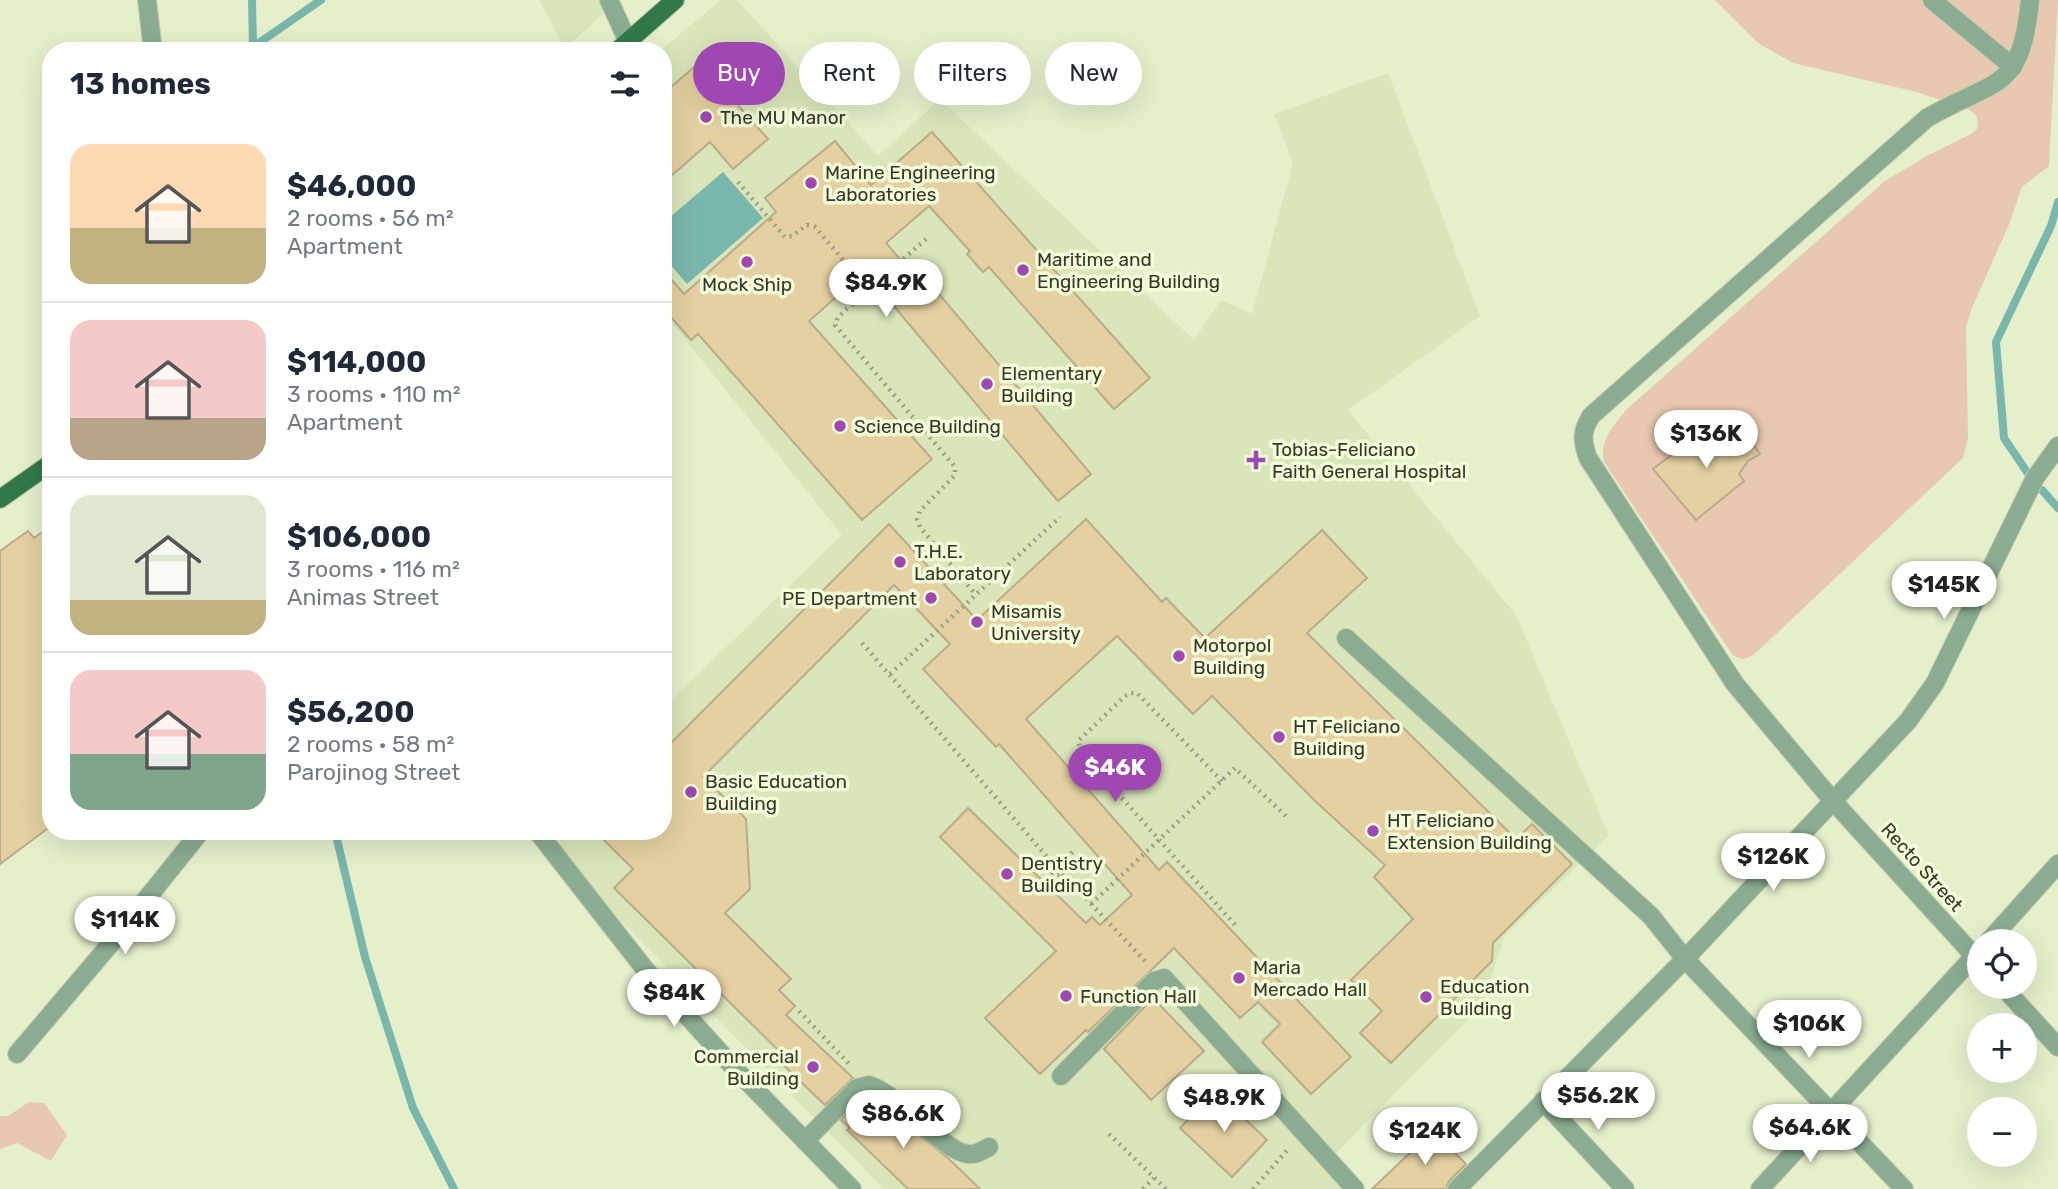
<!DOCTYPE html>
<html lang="en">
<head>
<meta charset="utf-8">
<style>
	:root { --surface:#fff; --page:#f6f6f7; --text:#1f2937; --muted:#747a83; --line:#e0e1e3; --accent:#9f47b3 }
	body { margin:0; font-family:Rubik,sans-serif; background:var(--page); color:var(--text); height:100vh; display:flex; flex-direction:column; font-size:26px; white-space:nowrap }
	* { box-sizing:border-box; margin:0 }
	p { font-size:23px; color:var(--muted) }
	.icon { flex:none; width:38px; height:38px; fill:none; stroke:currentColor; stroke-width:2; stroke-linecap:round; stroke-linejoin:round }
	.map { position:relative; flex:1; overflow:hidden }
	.sheet { position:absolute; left:42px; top:42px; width:630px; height:798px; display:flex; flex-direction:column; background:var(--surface); border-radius:28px; box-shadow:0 7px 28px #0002 }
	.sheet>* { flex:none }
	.banner { position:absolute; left:693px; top:42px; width:665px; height:63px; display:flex; gap:14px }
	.controls { position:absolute; left:1967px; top:929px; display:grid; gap:14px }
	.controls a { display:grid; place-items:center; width:70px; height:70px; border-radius:50%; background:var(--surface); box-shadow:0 7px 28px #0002; font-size:35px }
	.price { position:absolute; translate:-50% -60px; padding:0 16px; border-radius:24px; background:#fff; color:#222; font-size:23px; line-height:46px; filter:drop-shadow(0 2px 4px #0008) }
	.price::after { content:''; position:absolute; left:50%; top:42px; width:21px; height:16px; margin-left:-10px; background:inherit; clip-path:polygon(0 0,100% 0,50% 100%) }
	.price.current { background:var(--accent); color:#fff }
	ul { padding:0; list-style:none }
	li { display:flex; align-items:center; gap:21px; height:175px; padding:0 28px }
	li+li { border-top:2px solid var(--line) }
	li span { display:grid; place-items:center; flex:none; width:196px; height:140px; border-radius:21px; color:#555 }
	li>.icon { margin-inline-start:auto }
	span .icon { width:84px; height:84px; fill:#fffc; stroke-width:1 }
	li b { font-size:30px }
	h2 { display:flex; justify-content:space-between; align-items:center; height:84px; padding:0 28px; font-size:30px }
	.pill { padding:0 24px; border-radius:32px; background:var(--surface); box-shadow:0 7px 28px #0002; font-size:24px; line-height:63px }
	.pill.current { background:var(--accent); color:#fff }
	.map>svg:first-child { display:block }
	.built { fill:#dae5ba }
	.green { fill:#e9c8b1 }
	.water { fill:#79b6ac }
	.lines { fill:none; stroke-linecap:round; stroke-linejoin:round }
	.stream { stroke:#79b6ac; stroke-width:8 }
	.building { fill:#e4d0a1; stroke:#baac8b; stroke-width:2 }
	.minor-casing { stroke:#c2caab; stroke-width:20 }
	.major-casing { stroke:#c2caab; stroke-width:20 }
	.path { stroke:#99a086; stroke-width:4.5; stroke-dasharray:2 5; stroke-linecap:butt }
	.minor { stroke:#8aad91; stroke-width:18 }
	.major { stroke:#317948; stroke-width:18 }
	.poi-dot { fill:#9f47b3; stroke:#f3fcd8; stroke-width:2.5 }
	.labels { text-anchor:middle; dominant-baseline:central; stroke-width:7; stroke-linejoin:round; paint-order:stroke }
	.poi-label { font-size:19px; fill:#35382a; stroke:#f3fcd8; text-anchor:start }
	.street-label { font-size:19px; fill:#35382a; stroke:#f3fcd8 }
</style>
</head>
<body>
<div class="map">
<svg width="2058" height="1189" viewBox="0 0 2058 1189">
	<rect width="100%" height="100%" fill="#e5efcb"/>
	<g class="built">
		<polygon points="539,0 619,0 565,48"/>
		<polygon points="721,0 737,0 878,156 940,99 1194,340 1221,300 1252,314 1293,163 1274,114 1388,73 1480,316 1348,410 1516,615 1609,836 1505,935 1481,1007 1332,1157 1361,1189 884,1189 535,833 663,831 663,708 842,535 663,312 663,51 660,51"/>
	</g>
	<g class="green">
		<path d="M1715,0H2058L2049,166L2022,187L2010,222L1972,308L1966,327L1968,438L1963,458L1759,650C1750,658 1742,663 1732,654L1604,462C1599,440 1614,425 1627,409L1885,181L1925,157L1971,134L1977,129L1978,123L1977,117L1970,110L1917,92L1793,63L1758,43Z"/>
		<polygon points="29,1102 44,1103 67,1135 51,1161 17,1143 0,1149 0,1116 8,1116"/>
	</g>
	<polygon class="water" points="723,172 763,218 687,284 663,256 663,223"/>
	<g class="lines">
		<g class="stream">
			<polyline points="252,0 253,47"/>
			<polyline points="253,51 253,47 321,0"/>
			<polyline points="2029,475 2004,438 1996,342 2051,226 2058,202"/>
			<polyline points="2042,490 2058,508"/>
			<polyline points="335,831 365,957 413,1108 454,1189"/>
		</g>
	</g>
	<g class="building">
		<polygon points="700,62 768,139 733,169 710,142 663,183 663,94"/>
		<polygon points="932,132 1150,378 1114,409 989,267 983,272 967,254 970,251 929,206 886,243 918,280 923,275 1091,474 1058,501 865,272 809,321 932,459 862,520 698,334 691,340 663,308 663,270 684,294 776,212 765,198 835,141 871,185"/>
		<polygon points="1705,430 1712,440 1726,435 1746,435 1760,454 1748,461 1739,474 1744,481 1696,520 1653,469"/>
		<polygon points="1086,519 1162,602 1166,598 1205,638 1322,530 1367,578 1307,633 1516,839 1532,824 1572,864 1493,943 1492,961 1391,1063 1360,1033 1382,1011 1351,980 1413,919 1374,877 1385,865 1314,800 1212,696 1193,714 1117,636 1026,719 1159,870 1167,862 1351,1057 1311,1094 1262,1042 1280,1024 1258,1002 1240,1018 1174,948 1088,1032 1086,1030 1040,1074 985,1018 1056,951 940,837 968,808 1086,923 1092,917 1100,925 1132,895 999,744 996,747 923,669 950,644 894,585 703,777 746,819 750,889 725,913 791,979 779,990 795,1006 786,1015 853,1078 825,1105 774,1056 779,1051 614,888 633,869 595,831 663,831 663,751 889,524 977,620"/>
		<polygon points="51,526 51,826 0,864 0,551 28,531 34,538"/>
		<polygon points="1153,998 1204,1051 1151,1100 1104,1049"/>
		<polygon points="1216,1091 1267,1140 1232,1177 1180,1128"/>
		<polygon points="868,1097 887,1109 949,1159 980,1189 908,1189 847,1130 850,1128 841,1120 863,1098"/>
		<polygon points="1433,1131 1466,1164 1449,1181 1446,1189 1372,1189"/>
	</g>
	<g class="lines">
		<defs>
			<g id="minor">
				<polyline points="147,0 153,51"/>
				<polyline points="609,0 628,42"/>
				<polyline points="1932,0 2013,67"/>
				<polyline points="1346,638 1651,916 1685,959 1904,1189"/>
				<polyline points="537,831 644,968 736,1070 852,1189"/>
				<polyline points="1988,942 2058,864"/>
				<path d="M1979,961L1833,801L1735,684L1588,458C1582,441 1581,432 1591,416L1927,118C1996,78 2021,93 2030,0"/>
				<polyline points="2003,987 2058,1047"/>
				<polyline points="17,1054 107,948 201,831"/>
				<polyline points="1061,1076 1154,981 1164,978 1355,1189"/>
				<polyline points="1543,1101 1625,1189"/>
				<path d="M805,1141L857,1088L869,1085C901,1095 940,1150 968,1154C976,1155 982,1151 989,1147"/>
				<polyline points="1457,1189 1685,959 1908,721 1935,683 2035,478 2058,446"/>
				<polyline points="1760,1189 1979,951"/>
			</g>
			<g id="major">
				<polyline points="617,51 675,0"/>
				<polyline points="0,499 51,463"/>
			</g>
		</defs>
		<use href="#minor" class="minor-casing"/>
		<use href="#major" class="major-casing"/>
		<g class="path">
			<polyline points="738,182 785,237 792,236 807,225 815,227 868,289"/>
			<polyline points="926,239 838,317 835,325 955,467 955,475 920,511 917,519 920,527 976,595"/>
			<polyline points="862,643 1054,865"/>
			<polyline points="890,674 1060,517"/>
			<polyline points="1222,781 1137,693 1131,693 1125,696 1078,741 1081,752 1236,926"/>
			<circle cx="1058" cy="869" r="5.5"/>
			<polyline points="1062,864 1074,850"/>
			<polyline points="1062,873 1145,961"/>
			<polyline points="1046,879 1053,872"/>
			<polyline points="1091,904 1235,768 1288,818"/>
			<polyline points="799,1011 852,1067"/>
			<polyline points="1109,1134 1166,1189"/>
			<polyline points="1143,1189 1154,1178"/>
			<polyline points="1253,1189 1289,1148"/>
		</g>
		<use href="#minor" class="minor"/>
		<use href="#major" class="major"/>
	</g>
	<g class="poi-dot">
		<circle cx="706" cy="117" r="7"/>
		<circle cx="811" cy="183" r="7"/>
		<circle cx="747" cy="262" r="7"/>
		<circle cx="1023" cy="270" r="7"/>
		<circle cx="987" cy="384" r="7"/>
		<circle cx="840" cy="426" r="7"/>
		<path d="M1252.5 449.5h7v7h7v7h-7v7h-7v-7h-7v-7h7z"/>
		<circle cx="900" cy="562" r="7"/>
		<circle cx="931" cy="598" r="7"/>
		<circle cx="977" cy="622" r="7"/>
		<circle cx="1179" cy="656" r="7"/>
		<circle cx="1279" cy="737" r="7"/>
		<circle cx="691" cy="792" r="7"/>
		<circle cx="1373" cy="831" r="7"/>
		<circle cx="1007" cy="874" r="7"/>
		<circle cx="1239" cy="978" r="7"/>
		<circle cx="1066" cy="996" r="7"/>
		<circle cx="1426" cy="997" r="7"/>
		<circle cx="813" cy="1067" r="7"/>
	</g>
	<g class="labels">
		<g class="poi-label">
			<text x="720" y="117">The MU Manor</text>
			<text x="825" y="172">Marine Engineering<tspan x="825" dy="22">Laboratories</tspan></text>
			<text x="1037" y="259">Maritime and<tspan x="1037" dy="22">Engineering Building</tspan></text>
			<text x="747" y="284" text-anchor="middle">Mock Ship</text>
			<text x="1001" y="373">Elementary<tspan x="1001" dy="22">Building</tspan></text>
			<text x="854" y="426">Science Building</text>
			<text x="1272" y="449">Tobias-Feliciano<tspan x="1272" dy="22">Faith General Hospital</tspan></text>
			<text x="914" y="551">T.H.E.<tspan x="914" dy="22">Laboratory</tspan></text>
			<text x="917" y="598" text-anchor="end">PE Department</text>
			<text x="991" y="611">Misamis<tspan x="991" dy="22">University</tspan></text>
			<text x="1193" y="645">Motorpol<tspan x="1193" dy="22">Building</tspan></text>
			<text x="1293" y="726">HT Feliciano<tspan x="1293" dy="22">Building</tspan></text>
			<text x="705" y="781">Basic Education<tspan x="705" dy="22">Building</tspan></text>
			<text x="1387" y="820">HT Feliciano<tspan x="1387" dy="22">Extension Building</tspan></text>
			<text x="1021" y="863">Dentistry<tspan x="1021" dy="22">Building</tspan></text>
			<text x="1253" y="967">Maria<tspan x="1253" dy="22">Mercado Hall</tspan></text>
			<text x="1440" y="986">Education<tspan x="1440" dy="22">Building</tspan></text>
			<text x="1080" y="996">Function Hall</text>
			<text x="799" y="1056" text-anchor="end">Commercial<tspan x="799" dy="22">Building</tspan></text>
		</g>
		<g class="street-label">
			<text transform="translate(1922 867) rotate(48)">Recto Street</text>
		</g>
	</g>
</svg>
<div class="controls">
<a><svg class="icon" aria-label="locate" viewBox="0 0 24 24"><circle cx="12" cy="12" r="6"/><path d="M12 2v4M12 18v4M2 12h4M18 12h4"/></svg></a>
<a>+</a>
<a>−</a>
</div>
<b class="price" style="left:886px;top:319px">$84.9K</b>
<b class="price" style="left:1706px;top:470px">$136K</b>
<b class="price" style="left:1944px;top:621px">$145K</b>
<b class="price current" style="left:1115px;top:804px">$46K</b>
<b class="price" style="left:1773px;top:893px">$126K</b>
<b class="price" style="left:125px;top:956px">$114K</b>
<b class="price" style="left:674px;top:1029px">$84K</b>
<b class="price" style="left:1809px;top:1060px">$106K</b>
<b class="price" style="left:1598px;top:1132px">$56.2K</b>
<b class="price" style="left:1224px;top:1134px">$48.9K</b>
<b class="price" style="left:903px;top:1150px">$86.6K</b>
<b class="price" style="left:1810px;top:1164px">$64.6K</b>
<b class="price" style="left:1425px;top:1167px">$124K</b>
<div class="banner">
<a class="pill current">Buy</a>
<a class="pill">Rent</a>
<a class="pill">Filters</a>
<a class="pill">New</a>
</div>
<section class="sheet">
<h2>13 homes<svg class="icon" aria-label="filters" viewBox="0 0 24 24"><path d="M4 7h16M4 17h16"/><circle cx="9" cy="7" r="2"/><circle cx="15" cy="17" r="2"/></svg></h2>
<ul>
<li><span style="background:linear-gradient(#ffd9b3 60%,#c2b280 0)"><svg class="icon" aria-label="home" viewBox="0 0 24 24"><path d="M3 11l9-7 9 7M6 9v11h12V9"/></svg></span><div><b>$46,000</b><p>2 rooms · 56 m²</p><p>Apartment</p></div></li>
<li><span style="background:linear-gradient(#f6c9c9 70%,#b9a48a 0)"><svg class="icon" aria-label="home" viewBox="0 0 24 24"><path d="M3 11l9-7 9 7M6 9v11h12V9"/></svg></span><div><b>$114,000</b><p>3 rooms · 110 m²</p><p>Apartment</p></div></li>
<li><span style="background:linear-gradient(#dfe7d0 75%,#c2b280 0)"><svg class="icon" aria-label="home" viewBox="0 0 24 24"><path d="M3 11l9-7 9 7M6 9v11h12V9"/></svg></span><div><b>$106,000</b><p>3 rooms · 116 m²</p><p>Animas Street</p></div></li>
<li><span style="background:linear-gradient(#f6c9c9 60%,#7fa58c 0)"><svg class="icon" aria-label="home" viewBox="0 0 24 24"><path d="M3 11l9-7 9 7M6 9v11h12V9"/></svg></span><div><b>$56,200</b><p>2 rooms · 58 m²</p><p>Parojinog Street</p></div></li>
</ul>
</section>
</div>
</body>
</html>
